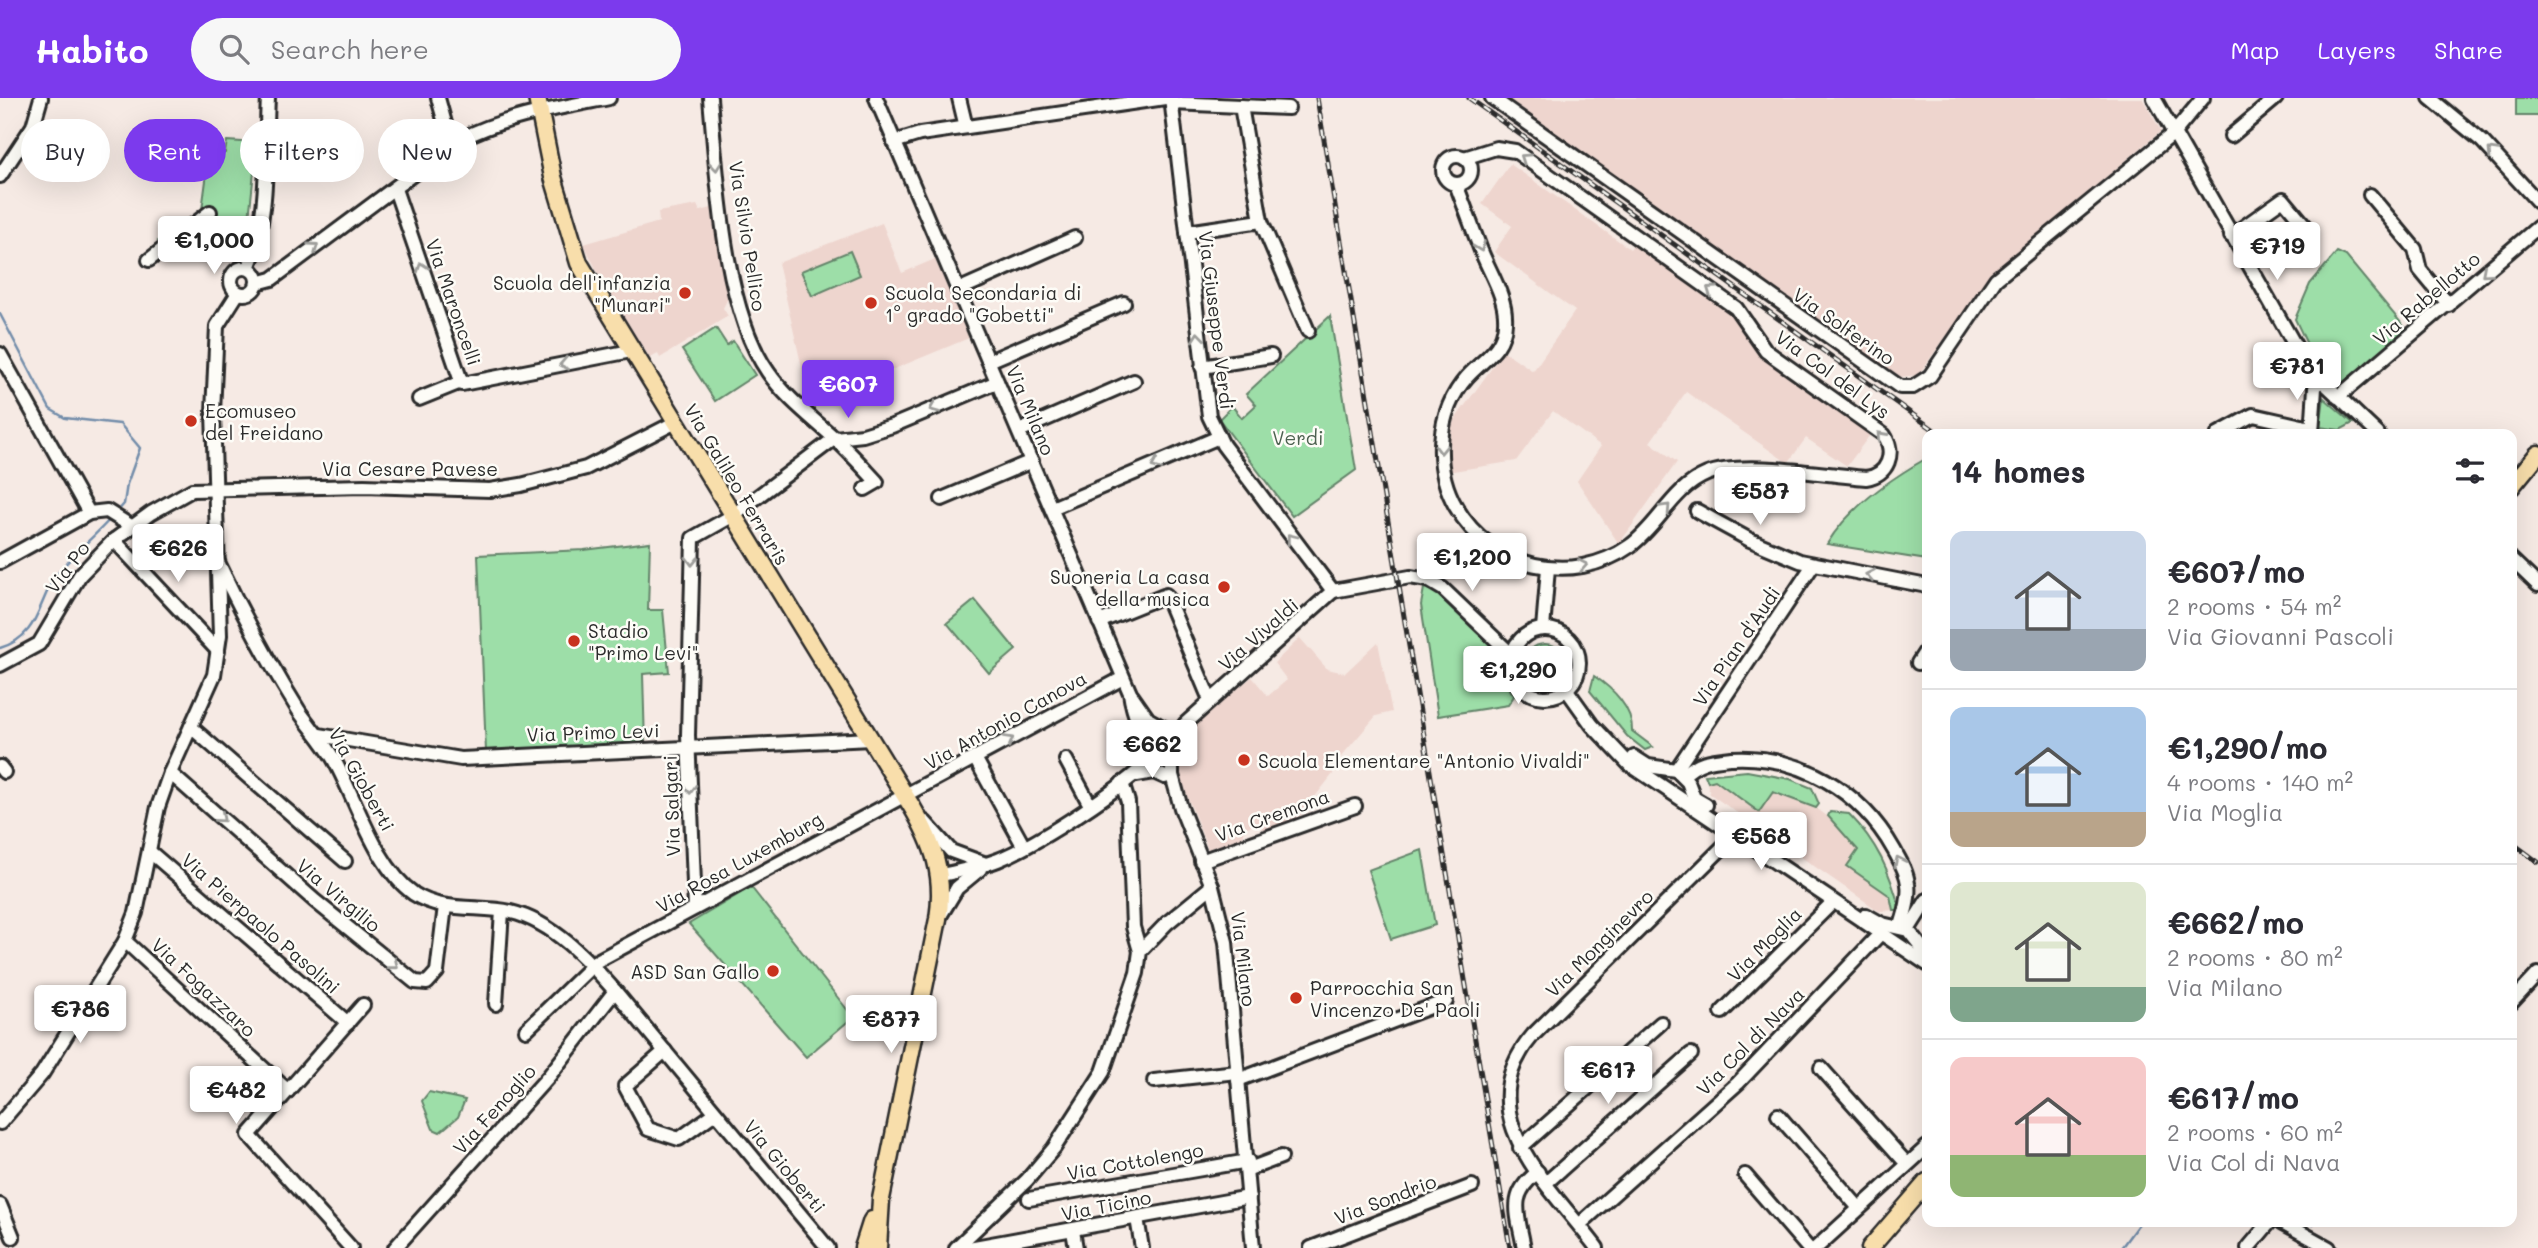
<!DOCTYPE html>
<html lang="en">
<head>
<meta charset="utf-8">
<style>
	:root { --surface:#fff; --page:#f7f7f7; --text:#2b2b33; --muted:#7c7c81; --line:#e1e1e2; --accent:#7c3aed }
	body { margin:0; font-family:Mali,sans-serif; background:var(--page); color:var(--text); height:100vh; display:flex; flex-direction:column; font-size:26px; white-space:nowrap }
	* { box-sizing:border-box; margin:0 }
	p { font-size:23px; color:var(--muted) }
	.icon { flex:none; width:38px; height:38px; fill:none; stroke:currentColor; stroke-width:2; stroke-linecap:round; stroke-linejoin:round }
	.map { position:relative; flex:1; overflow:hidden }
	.drawer { position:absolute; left:1922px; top:331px; width:595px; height:798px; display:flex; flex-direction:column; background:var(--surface); border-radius:14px; box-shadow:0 7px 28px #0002 }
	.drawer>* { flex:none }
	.banner { position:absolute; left:21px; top:21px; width:665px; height:63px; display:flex; gap:14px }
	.price { position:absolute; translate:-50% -60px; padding:0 16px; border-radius:7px; background:#fff; color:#222; font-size:23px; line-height:46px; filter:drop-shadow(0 2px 4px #0008) }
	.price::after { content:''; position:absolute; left:50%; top:42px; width:21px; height:16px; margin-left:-10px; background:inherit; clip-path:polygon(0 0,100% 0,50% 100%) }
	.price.selected { background:var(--accent); color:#fff }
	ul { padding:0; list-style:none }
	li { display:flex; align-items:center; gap:21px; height:175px; padding:0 28px }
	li+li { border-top:2px solid var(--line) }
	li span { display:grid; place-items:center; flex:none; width:196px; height:140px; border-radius:14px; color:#555 }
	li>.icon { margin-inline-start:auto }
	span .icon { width:84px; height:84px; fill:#fffc; stroke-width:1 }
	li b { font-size:30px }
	h2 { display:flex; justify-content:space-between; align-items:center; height:84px; padding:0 28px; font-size:30px }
	.tag { padding:0 24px; border-radius:32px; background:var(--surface); box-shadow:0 7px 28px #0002; font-size:24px; line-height:63px }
	.tag.selected { background:var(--accent); color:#fff }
	header { display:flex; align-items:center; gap:42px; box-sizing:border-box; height:98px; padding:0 35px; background:var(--accent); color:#fff }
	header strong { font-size:33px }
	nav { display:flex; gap:38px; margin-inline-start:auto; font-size:24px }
	.search { width:490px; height:63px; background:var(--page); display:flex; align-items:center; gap:18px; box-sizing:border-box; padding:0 24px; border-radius:38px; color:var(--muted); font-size:26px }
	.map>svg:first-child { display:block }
	.built { fill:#eed5ce }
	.green { fill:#9ddea8; stroke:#64846a; stroke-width:2 }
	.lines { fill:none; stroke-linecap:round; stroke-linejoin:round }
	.stream { stroke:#738daa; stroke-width:2.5 }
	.minor-casing { stroke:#2b2b2b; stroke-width:18 }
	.major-casing { stroke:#2b2b2b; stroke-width:21 }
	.minor { stroke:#fdfcf7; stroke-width:12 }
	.major { stroke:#f8deab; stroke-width:16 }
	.rail-casing { stroke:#2b2b2b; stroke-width:5 }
	.rail { stroke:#fdfcf7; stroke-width:2.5; stroke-dasharray:8; stroke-linecap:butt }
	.oneway { stroke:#9e9e9b }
	.poi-dot { fill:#c8321e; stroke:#fdfcf7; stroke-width:2.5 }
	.labels { text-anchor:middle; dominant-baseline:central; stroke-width:5; stroke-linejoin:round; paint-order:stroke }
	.street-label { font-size:19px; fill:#2b2b2b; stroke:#fdfcf7 }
	.poi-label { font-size:19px; fill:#2b2b2b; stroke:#fdfcf7; text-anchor:start }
	.park-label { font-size:19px; fill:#4d6150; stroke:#fdfcf7 }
</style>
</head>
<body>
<header>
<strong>Habito</strong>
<div class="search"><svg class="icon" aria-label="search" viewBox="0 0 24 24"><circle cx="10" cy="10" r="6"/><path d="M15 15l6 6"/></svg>Search here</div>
<nav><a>Map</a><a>Layers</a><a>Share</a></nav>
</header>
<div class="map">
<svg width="2538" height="1150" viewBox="0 0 2538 1150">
	<rect width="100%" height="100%" fill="#f6eae4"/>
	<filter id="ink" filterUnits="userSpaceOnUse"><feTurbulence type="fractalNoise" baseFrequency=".0143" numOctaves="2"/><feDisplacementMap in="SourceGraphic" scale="14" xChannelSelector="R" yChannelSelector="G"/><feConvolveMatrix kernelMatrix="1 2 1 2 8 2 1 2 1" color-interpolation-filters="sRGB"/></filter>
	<g filter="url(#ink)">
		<g class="built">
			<polygon points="1500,0 2142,0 2161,33 1993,174 1918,277 1900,279 1546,36"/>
			<polygon points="1510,66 1630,151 1636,143 1731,210 1755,246 1872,334 1847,368 1806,340 1788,365 1686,294 1650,344 1677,364 1619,446 1577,383 1601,348 1553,313 1516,363 1447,374 1445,357 1448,331 1504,253 1533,273 1575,213 1494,154 1512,128 1482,106"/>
			<polygon points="697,107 700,113 716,109 731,194 723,210 728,218 660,260 658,256 650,260 605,190 584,146 659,124 658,114"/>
			<polygon points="882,125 902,175 935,161 969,240 841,293 811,309 778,165"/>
			<polygon points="1300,540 1327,571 1345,575 1378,544 1392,614 1376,618 1333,668 1333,676 1298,720 1264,732 1256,726 1245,730 1243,739 1208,751 1177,672 1188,650 1186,633 1252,579 1268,598 1287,582 1274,565"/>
			<polygon points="1747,673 1790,681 1812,690 1819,706 1816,710 1827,718 1830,714 1849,716 1882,758 1900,812 1879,813 1710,696 1705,677"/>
		</g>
		<g class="green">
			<rect x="2516" y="0" width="22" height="18"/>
			<polygon points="227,43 257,45 248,130 242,136 241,132 174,166 158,143 202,112 210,53 225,55"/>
			<polygon points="850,153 860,177 812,198 801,173"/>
			<polygon points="2337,154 2346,158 2407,232 2342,286 2313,259 2295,221 2310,186"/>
			<polygon points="1330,218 1356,372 1292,418 1219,321 1232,308 1242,320 1256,307 1246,296"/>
			<polygon points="716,230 727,247 733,243 755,277 715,303 682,252"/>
			<polygon points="2324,300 2353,325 2340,332 2320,329"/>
			<path d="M1927,360V462L1827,446C1849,409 1890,381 1927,360Z"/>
			<polygon points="650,444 648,512 663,512 669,574 643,576 645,647 486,654 478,457 584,452"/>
			<polygon points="1424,490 1442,496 1500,555 1500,575 1514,598 1508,607 1438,618 1421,507"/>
			<polygon points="975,502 1016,552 989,575 947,525"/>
			<circle cx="1545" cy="567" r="21"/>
			<path d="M1594,578C1612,590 1633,610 1632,633L1653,649L1645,652L1627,638L1590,593Z"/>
			<polygon points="1747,673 1790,681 1812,690 1819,706 1816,710 1773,694 1759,714 1715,682 1708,684 1705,677"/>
			<path d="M1830,714L1849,716C1877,744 1890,774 1900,812H1893L1890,798L1847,768L1858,752L1828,718Z"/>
			<polygon points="1422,752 1435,827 1391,841 1368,772"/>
			<polygon points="751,789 853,919 806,959 689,826"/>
			<polygon points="429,994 465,1002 458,1019 440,1034 433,1031 422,1003"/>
		</g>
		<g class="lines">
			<g class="stream">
				<polyline points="0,216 50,311 65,320 120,326 140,350 127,386 124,406 116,415"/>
				<path d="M0,550C41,538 37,502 58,475C73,456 94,439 111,420"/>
				<polyline points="2511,914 2538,886"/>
				<polyline points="2313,1127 2316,1124"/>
				<polyline points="2121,1150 2140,1124"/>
			</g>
			<defs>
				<g id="minor">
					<polyline points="438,0 451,47"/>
					<path d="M710,0C717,78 723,210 768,274C785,299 810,318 832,338C848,352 862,368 877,384L865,391"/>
					<path d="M876,0L1130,595C1132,611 1146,654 1159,660L1174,655"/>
					<polyline points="959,0 966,29"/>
					<polyline points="1171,0 1209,318 1223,347 1333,493"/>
					<polyline points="1492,0 1900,289 1913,289 1930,278 1996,181 2174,35 2203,0"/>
					<polyline points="2154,0 2301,258 2320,281 2378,336"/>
					<polyline points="2430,0 2482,43 2538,104"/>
					<polyline points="1172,5 1288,10"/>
					<polyline points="1241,8 1261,123"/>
					<polyline points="2231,38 2276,0"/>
					<polyline points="894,44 920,36 1165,0"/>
					<circle cx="1457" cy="72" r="14"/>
					<polyline points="0,78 33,28 41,0"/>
					<path d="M1456,86C1464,107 1472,129 1480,150C1489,174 1507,199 1505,225C1504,252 1483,261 1467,279C1436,314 1433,369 1456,409C1491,470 1572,489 1630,448C1659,427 1673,390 1707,376C1742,362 1826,377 1866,380C1888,377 1896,355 1884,337L1766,253L1736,210L1515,53L1496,50L1464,60"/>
					<polyline points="395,91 462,286 631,253"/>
					<polyline points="2370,97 2415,151 2420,172 2449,207"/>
					<polyline points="1187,134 1261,123 1308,233"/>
					<polyline points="2231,138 2283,101 2307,130"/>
					<polyline points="149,162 210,114"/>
					<circle cx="244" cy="183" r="13"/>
					<path d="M248,170C270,120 265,54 268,0"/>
					<path d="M257,185L272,181L459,42C506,18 558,10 609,0"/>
					<polyline points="958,192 1075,140"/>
					<polyline points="0,256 89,415"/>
					<polyline points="989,263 1124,205"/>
					<polyline points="1202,269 1271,258"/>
					<polyline points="2338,299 2538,129"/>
					<polyline points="419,301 461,284"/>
					<polyline points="1019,333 1134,283"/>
					<polyline points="2312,335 2315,290 2320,281"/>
					<polyline points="2218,336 2253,317 2311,330"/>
					<polyline points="942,401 1032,363"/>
					<polyline points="1052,410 1219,339"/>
					<polyline points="1697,413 1750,442 1800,463 1927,488"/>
					<polyline points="114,442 218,553"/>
					<polyline points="2511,461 2538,487"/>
					<polyline points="0,464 89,415 107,413 131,428"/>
					<path d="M218,464C242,515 269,565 299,613C310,629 323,643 333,660C356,700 375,769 414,796C443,815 479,807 511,814C553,824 588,862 615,893L828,1150"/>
					<polyline points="1333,493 1410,479 1428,482 1443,491 1512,557"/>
					<polyline points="1099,524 1166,497 1210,602"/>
					<polyline points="1543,531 1548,470"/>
					<circle cx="1545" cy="565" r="34"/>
					<polyline points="1918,565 1927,551"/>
					<polyline points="0,567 39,546 80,477 114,442 151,415 192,392 364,388 490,392 521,387 586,370 676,324"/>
					<polyline points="1567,592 1592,627 1629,666 1927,866"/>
					<polyline points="1132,598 1148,621 1173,635 1177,644"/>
					<polyline points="191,629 345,763"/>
					<polyline points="319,637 461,661 871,641"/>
					<polyline points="1634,659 1648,668 1676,672 1688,684 1694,700 1706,707"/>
					<polyline points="975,660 1024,749"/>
					<polyline points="1066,662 1090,707"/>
					<polyline points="0,669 4,674"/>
					<polyline points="1676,672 1813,467"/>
					<polyline points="170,675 315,803 415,884 427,885 437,874 445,808"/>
					<polyline points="1137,677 1154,674 1165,679"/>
					<path d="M1683,678C1698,663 1711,662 1731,660C1800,656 1861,693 1894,752C1900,763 1907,774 1908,786C1910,800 1905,815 1901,828"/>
					<polyline points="1122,685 1128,704 1133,829 1140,853"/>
					<polyline points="925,724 951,753 986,766"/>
					<polyline points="149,753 348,925"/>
					<polyline points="1201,763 1355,708"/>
					<path d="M941,777C960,773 980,769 998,762C1042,744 1121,691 1155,658"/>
					<polyline points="695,810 688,637 693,440 732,418 835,340 863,337 892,328 997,284"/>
					<polyline points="1866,817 1882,826 1908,832 1927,856"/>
					<polyline points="940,818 957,790 980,771"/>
					<polyline points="1908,832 1927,802"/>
					<polyline points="125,843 288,993"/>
					<polyline points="2511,905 2538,876"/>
					<polyline points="496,906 502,813"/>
					<polyline points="1722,914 1833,804"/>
					<polyline points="526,932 597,863 1123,580"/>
					<polyline points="665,953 625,988 648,1031 679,1041 715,1015"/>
					<polyline points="1821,970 1907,1066"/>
					<polyline points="1238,982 1446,903"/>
					<polyline points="1154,983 1237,974"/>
					<polyline points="1778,1017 1859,1110"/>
					<polyline points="0,1025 42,976 125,843 136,815 158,709 170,675 214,577 220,537 213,314 217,228 238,195"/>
					<polyline points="1520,1050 1661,925"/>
					<polyline points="1249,1071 1281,1059"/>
					<polyline points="1745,1077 1808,1150"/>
					<polyline points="1547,1084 1691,956"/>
					<polyline points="1029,1101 1248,1063"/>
					<polyline points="0,1107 13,1139"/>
					<polyline points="1137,1120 1142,1150"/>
					<polyline points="2282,1124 2329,1150"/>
					<polyline points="1579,1127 1738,985 1880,836"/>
					<polyline points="1073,1133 1076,1150"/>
					<polyline points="351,1150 249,1037 363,907"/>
					<polyline points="395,1150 549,978 615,893"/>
					<polyline points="956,1150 1027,1082 1054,1050 1103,974 1137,875 1140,853 1167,825 1212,788"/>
					<polyline points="969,1150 1249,1099"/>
					<polyline points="1253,1150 1226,844 1212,788 1181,710 1172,677 1172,661 1185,626 1333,493"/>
					<polyline points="1311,1150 1472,1088"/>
					<path d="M1524,1150C1518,1116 1507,1097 1538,1074"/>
					<path d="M1597,1150C1550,1087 1465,1016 1533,937L1736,736"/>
					<polyline points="1816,1150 1927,1049"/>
					<polyline points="2248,1150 2270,1124"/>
				</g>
				<g id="major">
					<path d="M537,0L553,79L579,165L912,709C934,747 945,777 938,821L881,1101L878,1150"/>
					<polyline points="2511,389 2538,356"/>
					<polyline points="863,1150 872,1122"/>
					<polyline points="1870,1150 1927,1084"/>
				</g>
			</defs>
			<use href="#minor" class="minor-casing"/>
			<use href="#major" class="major-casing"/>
			<use href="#minor" class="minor"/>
			<use href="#major" class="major"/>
			<defs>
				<g id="rail">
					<polyline points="1317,0 1510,1150"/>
					<polyline points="1469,0 1940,336"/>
					<polyline points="2511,744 2538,764"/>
				</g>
			</defs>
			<use href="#rail" class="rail-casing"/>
			<use href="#rail" class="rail"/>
		</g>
		<defs><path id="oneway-chevron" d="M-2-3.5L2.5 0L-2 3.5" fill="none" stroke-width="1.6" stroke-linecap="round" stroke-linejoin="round" transform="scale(1.75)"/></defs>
		<g class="oneway">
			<use href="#oneway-chevron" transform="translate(2492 54) rotate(-133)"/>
			<use href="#oneway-chevron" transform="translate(1525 60) rotate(-146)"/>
			<use href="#oneway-chevron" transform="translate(716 68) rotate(84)"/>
			<use href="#oneway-chevron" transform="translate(314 149) rotate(-35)"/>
			<use href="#oneway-chevron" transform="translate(1480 149) rotate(69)"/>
			<use href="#oneway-chevron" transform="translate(422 169) rotate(-109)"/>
			<use href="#oneway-chevron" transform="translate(2486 174) rotate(139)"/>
			<use href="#oneway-chevron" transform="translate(1711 192) rotate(-145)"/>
			<use href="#oneway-chevron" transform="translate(1198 239) rotate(-96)"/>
			<use href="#oneway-chevron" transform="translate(564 266) rotate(169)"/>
			<use href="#oneway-chevron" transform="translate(934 310) rotate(157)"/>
			<use href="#oneway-chevron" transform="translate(1881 338) rotate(-132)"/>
			<use href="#oneway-chevron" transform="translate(1441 351) rotate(91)"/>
			<use href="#oneway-chevron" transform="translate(1156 367) rotate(157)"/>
			<use href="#oneway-chevron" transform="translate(1666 410) rotate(-47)"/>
			<use href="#oneway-chevron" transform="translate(1291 440) rotate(-128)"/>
			<use href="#oneway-chevron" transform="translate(692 463) rotate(91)"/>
			<use href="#oneway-chevron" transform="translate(1583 467) rotate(-11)"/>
			<use href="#oneway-chevron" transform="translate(1870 477) rotate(-169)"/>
			<use href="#oneway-chevron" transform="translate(1009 642) rotate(-29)"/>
			<use href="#oneway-chevron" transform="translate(690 691) rotate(88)"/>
			<use href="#oneway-chevron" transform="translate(221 720) rotate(41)"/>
			<use href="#oneway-chevron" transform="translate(1899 763) rotate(-116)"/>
			<use href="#oneway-chevron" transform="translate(394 867) rotate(39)"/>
		</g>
	</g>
	<g class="poi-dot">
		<circle cx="685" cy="195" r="7"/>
		<circle cx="871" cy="205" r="7"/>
		<circle cx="191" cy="323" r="7"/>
		<circle cx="1224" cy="489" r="7"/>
		<circle cx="574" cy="543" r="7"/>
		<circle cx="1244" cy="662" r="7"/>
		<circle cx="773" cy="873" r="7"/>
		<circle cx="1296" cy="900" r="7"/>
	</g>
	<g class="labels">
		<g class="street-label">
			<text transform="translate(748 138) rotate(81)">Via Silvio Pellico</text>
			<text transform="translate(2426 200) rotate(-40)">Via Rabellotto</text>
			<text transform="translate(454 204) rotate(71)">Via Maroncelli</text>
			<text transform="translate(1217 222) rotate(83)">Via Giuseppe Verdi</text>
			<text transform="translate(1844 228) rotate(35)">Via Solferino</text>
			<text transform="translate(1833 276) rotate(36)">Via Col del Lys</text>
			<text transform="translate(1031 312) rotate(67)">Via Milano</text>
			<text x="410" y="370">Via Cesare Pavese</text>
			<text transform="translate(737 386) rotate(59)">Via Galileo Ferraris</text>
			<text transform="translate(67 469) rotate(-53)">Via Po</text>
			<text transform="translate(1258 536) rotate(-41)">Via Vivaldi</text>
			<text transform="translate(1736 548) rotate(-56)">Via Pian d'Audi</text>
			<text transform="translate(1005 622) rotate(-29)">Via Antonio Canova</text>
			<text transform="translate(593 634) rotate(-2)">Via Primo Levi</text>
			<text transform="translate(362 681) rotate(61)">Via Gioberti</text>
			<text transform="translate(671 708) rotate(-92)">Via Salgari</text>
			<text transform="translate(1272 717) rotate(-20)">Via Cremona</text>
			<text transform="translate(739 764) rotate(-29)">Via Rosa Luxemburg</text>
			<text transform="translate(339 797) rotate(40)">Via Virgilio</text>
			<text transform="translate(261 825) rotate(41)">Via Pierpaolo Pasolini</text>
			<text transform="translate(1599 845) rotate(-45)">Via Monginevro</text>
			<text transform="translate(1764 846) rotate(-45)">Via Moglia</text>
			<text transform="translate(1244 861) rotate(83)">Via Milano</text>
			<text transform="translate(204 889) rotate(43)">Via Fogazzaro</text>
			<text transform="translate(1750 943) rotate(-45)">Via Col di Nava</text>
			<text transform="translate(494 1011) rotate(-48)">Via Fenoglio</text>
			<text transform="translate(1135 1063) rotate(-10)">Via Cottolengo</text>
			<text transform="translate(785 1068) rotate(50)">Via Gioberti</text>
			<text transform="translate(1385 1101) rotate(-21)">Via Sondrio</text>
			<text transform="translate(1106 1107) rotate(-11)">Via Ticino</text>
		</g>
		<g class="poi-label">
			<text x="671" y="184" text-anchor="end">Scuola dell'infanzia<tspan x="671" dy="22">"Munari"</tspan></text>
			<text x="885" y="194">Scuola Secondaria di<tspan x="885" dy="22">1° grado "Gobetti"</tspan></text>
			<text x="205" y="312">Ecomuseo<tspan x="205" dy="22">del Freidano</tspan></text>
			<text x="1210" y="478" text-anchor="end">Suoneria La casa<tspan x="1210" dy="22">della musica</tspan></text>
			<text x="588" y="532">Stadio<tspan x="588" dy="22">"Primo Levi"</tspan></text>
			<text x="1258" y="662">Scuola Elementare "Antonio Vivaldi"</text>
			<text x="759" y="873" text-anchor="end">ASD San Gallo</text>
			<text x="1310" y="889">Parrocchia San<tspan x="1310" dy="22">Vincenzo De' Paoli</tspan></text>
		</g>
		<g class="park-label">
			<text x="1298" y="339">Verdi</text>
		</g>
	</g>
</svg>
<b class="price" style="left:214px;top:178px">€1,000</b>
<b class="price" style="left:2277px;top:184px">€719</b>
<b class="price" style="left:2297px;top:304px">€781</b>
<b class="price selected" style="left:848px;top:322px">€607</b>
<b class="price" style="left:1760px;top:429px">€587</b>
<b class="price" style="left:178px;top:486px">€626</b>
<b class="price" style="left:1472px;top:495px">€1,200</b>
<b class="price" style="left:1518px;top:608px">€1,290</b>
<b class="price" style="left:1152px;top:682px">€662</b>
<b class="price" style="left:1761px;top:774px">€568</b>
<b class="price" style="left:80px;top:947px">€786</b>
<b class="price" style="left:891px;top:957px">€877</b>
<b class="price" style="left:1608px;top:1008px">€617</b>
<b class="price" style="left:236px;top:1028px">€482</b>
<div class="banner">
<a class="tag">Buy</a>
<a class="tag selected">Rent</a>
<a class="tag">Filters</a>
<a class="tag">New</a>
</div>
<section class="drawer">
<h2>14 homes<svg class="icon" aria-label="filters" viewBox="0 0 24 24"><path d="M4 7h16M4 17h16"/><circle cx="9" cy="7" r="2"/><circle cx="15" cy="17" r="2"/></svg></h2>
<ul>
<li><span style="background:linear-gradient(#c9d6e8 70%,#9aa5b1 0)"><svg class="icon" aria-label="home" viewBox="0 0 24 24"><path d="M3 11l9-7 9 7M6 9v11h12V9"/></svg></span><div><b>€607/mo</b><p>2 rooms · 54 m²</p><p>Via Giovanni Pascoli</p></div></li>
<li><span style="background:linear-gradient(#a9c7e8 75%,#b9a48a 0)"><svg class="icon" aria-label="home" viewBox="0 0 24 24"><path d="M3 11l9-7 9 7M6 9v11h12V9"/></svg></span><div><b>€1,290/mo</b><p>4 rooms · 140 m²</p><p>Via Moglia</p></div></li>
<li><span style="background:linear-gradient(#dfe7d0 75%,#7fa58c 0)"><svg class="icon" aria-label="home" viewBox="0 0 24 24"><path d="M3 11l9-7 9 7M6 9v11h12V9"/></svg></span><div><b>€662/mo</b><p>2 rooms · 80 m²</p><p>Via Milano</p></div></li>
<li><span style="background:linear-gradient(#f6c9c9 70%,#8fb573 0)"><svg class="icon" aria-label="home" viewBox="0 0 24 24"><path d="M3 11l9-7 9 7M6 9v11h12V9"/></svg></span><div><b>€617/mo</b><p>2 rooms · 60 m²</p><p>Via Col di Nava</p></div></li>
</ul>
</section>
</div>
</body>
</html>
